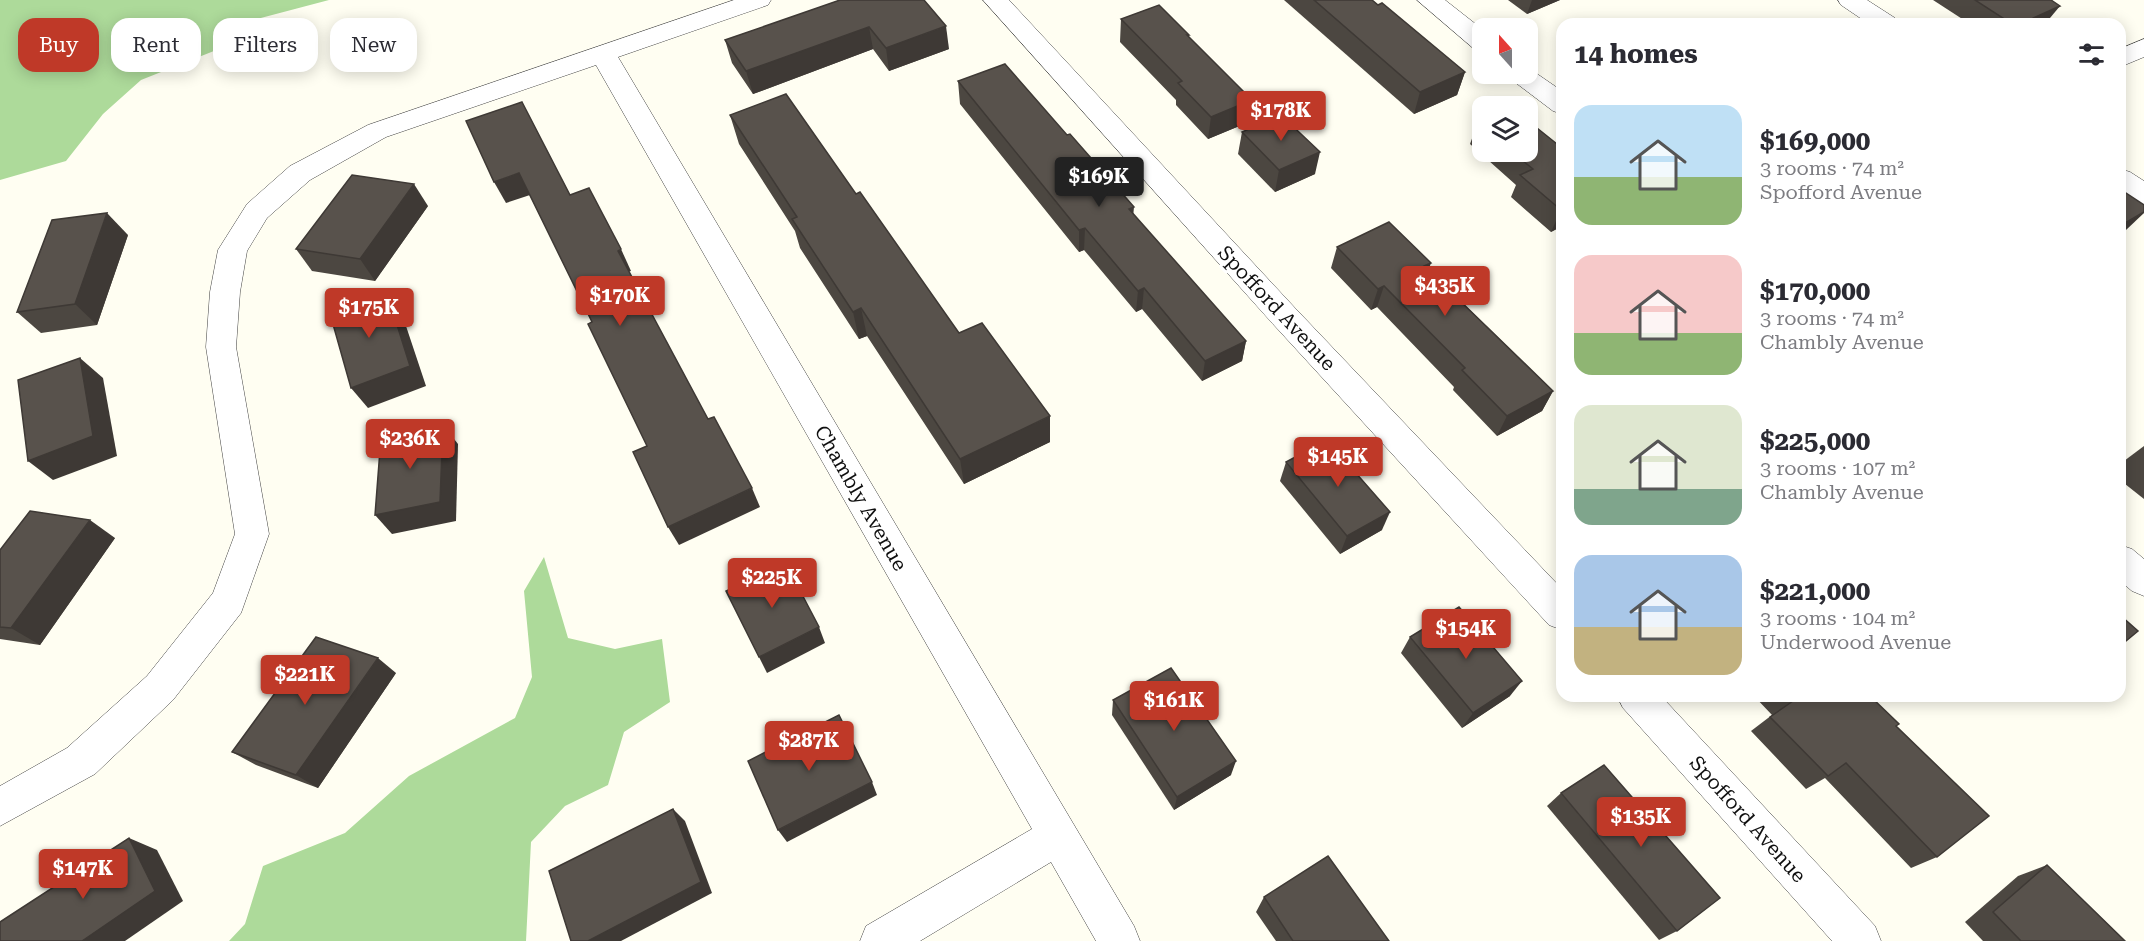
<!DOCTYPE html>
<html lang="en">
<head>
<meta charset="utf-8">
<style>
	:root { --surface:#fff; --page:#f2f2f3; --text:#2b2b33; --muted:#7c7c81; --accent:#bf3928 }
	body { margin:0; font-family:"Roboto Serif",serif; background:var(--page); color:var(--text); height:100vh; display:flex; flex-direction:column; font-size:22px; white-space:nowrap }
	* { box-sizing:border-box; margin:0 }
	p { font-size:20px; color:var(--muted) }
	.icon { flex:none; width:33px; height:33px; fill:none; stroke:currentColor; stroke-width:2; stroke-linecap:round; stroke-linejoin:round }
	.map { position:relative; flex:1; overflow:hidden }
	.side { position:absolute; left:1556px; top:18px; width:570px; height:684px; display:flex; flex-direction:column; background:var(--surface); border-radius:18px; box-shadow:0 3px 15px #0003 }
	.side>* { flex:none }
	.hud { position:absolute; left:18px; top:18px; width:570px; height:54px; display:flex; gap:12px }
	.needle { width:39px; rotate:339deg }
	.controls { position:absolute; left:1472px; top:18px; display:grid; gap:12px }
	.controls a { display:grid; place-items:center; width:66px; height:66px; border-radius:12px; background:var(--surface); box-shadow:0 3px 15px #0003; font-size:30px }
	.price { position:absolute; translate:-50% -51px; padding:0 14px; border-radius:6px; background:var(--accent); color:#fff; font-size:20px; line-height:39px; filter:drop-shadow(0 2px 3px #0008) }
	.price::after { content:''; position:absolute; left:50%; top:36px; width:18px; height:14px; margin-left:-9px; background:inherit; clip-path:polygon(0 0,100% 0,50% 100%) }
	.price.on { background:#222; color:#fff }
	ul { padding:0; list-style:none }
	li { display:flex; align-items:center; gap:18px; height:150px; padding:0 18px }
	li span { display:grid; place-items:center; flex:none; width:168px; height:120px; border-radius:18px; color:#555 }
	li>.icon { margin-inline-start:auto }
	span .icon { width:72px; height:72px; fill:#fffc; stroke-width:1 }
	li b { font-size:26px }
	h2 { display:flex; justify-content:space-between; align-items:center; height:72px; padding:0 18px; font-size:26px }
	.pill { padding:0 21px; border-radius:18px; background:var(--surface); box-shadow:0 3px 15px #0003; font-size:21px; line-height:54px }
	.pill.on { background:var(--accent); color:#fff }
	.map>svg:first-child { display:block }
	.forest { fill:#adda9a }
	.lines { fill:none; stroke-linecap:round; stroke-linejoin:round }
	.minor-casing { stroke:#424242; stroke-width:1 }
	.minor { fill:#fff; fill-rule:evenodd }
	.wall { fill:#4c4741 }
	.shaded-wall { fill:#3e3935 }
	.building { fill:#58524c; stroke:#3e3935; stroke-width:1.5 }
	.labels { text-anchor:middle; dominant-baseline:central; stroke-width:6; stroke-linejoin:round; paint-order:stroke }
	.street-label { font-size:20px; fill:#0f0f0f; stroke:#fff }
</style>
</head>
<body>
<div class="map">
<svg width="2144" height="941" viewBox="0 0 2144 941">
	<rect width="100%" height="100%" fill="#fffef2"/>
	<g class="forest">
		<polygon points="0,0 329,0 257,19 234,43 141,80 103,114 66,161 0,180"/>
		<polygon points="544,557 568,638 615,649 662,639 670,702 624,732 608,785 565,806 531,842 526,941 229,941 245,924 263,866 345,833 409,776 515,718 532,677 524,591"/>
	</g>
	<g class="lines">
		<defs>
			<g id="minor">
				<polygon points="734,0 771,0 768,5 618,57 1134,926 1140,941 1096,941 1051,862 920,941 860,941 866,926 1032,829 596,65 386,137 310,180 267,218 247,251 240,292 236,347 269,534 241,613 173,700 95,774 0,826 0,786 67,748 147,676 213,593 235,534 206,347 210,292 218,250 247,204 290,166 368,125"/>
				<polygon points="983,0 1009,0 1295,308 1562,589 1562,630 1549,625 1273,324"/>
				<polygon points="1417,0 1445,0 1482,29 1482,50 1473,48"/>
				<polygon points="1838,0 1867,0 1895,18 1898,24 1869,24 1841,5"/>
				<polygon points="2144,39 2144,57 2120,67 2120,49"/>
				<polygon points="1527,67 1562,91 1562,114 1553,111 1512,80 1508,74 1527,74"/>
				<polygon points="2120,169 2130,172 2144,181 2144,205 2134,202 2120,192"/>
				<polygon points="2120,545 2132,549 2144,559 2144,596 2132,591 2120,581"/>
				<polygon points="1617,696 1661,696 1875,926 1881,941 1832,941 1623,708"/>
			</g>
		</defs>
		<use href="#minor" class="minor-casing"/>
		<use href="#minor" class="minor"/>
	</g>
	<g class="wall">
		<polygon points="840,0 949,49 889,71 873,49 753,94 732,63 725,40"/>
		<polygon points="1284,0 1372,0 1465,72 1457,95 1414,114"/>
		<polygon points="1508,0 1560,0 1527,14"/>
		<polygon points="1933,0 2051,0 2045,24 1970,24"/>
		<polygon points="1121,19 1188,37 1252,100 1249,122 1208,139 1176,105 1176,100 1120,42"/>
		<polygon points="958,81 1133,214 1246,341 1242,361 1202,381 1142,309 1136,312 1084,250 1079,252 960,104"/>
		<polygon points="730,115 856,194 959,333 1050,442 964,484 867,336 859,339 800,248 795,231 739,144"/>
		<polygon points="1482,117 1482,152 1527,152 1562,148 1562,226 1551,232 1511,197 1516,185 1470,144 1478,122"/>
		<polygon points="1242,132 1315,174 1275,192 1238,154"/>
		<polygon points="428,206 375,281 312,271 296,249"/>
		<polygon points="128,235 97,325 41,333 17,312"/>
		<polygon points="1337,247 1428,269 1553,391 1542,411 1497,436 1453,390 1454,387 1377,307 1371,310 1331,268"/>
		<polygon points="2144,446 2144,499 2120,480 2120,464"/>
		<polygon points="1286,462 1382,530 1340,554 1280,481"/>
		<polygon points="115,538 40,645 0,639 0,550"/>
		<polygon points="1410,637 1510,696 1462,728 1401,653"/>
		<polygon points="396,673 318,788 256,765 232,752"/>
		<polygon points="1754,696 1870,696 1896,726 1937,857 1911,868 1825,778 1806,789 1751,731 1772,715"/>
		<polygon points="1113,700 1231,775 1174,810 1112,715"/>
		<polygon points="1561,793 1677,931 1659,940 1547,806"/>
		<polygon points="2047,865 2125,941 1983,941 1965,922 2018,876"/>
		<polygon points="1264,897 1389,941 1276,941 1256,912"/>
	</g>
	<g class="shaded-wall">
		<polygon points="1532,0 1560,0 1527,14"/>
		<polygon points="2060,6 2045,24 2020,24"/>
		<polygon points="946,26 949,49 889,71 886,48"/>
		<polygon points="869,27 873,49 753,94 746,71"/>
		<polygon points="1465,72 1457,95 1414,114 1420,92"/>
		<polygon points="1252,100 1249,122 1208,139 1211,117"/>
		<polygon points="1320,152 1315,174 1275,192 1279,170"/>
		<polygon points="519,173 530,195 506,203 494,182"/>
		<polygon points="414,184 428,206 375,281 360,259"/>
		<polygon points="1134,207 1132,228 1129,209"/>
		<polygon points="1561,210 1562,226 1551,232"/>
		<polygon points="2144,212 2144,213 2126,230 2120,234 2120,226"/>
		<polygon points="107,213 128,235 97,325 75,304"/>
		<polygon points="1085,228 1084,250 1079,252 1079,230"/>
		<polygon points="621,249 631,271 628,272 618,251"/>
		<polygon points="1431,263 1423,284 1424,266"/>
		<polygon points="1384,286 1377,307 1371,310 1378,289"/>
		<polygon points="1144,288 1142,309 1136,312 1138,291"/>
		<polygon points="386,290 401,311 426,386 368,408 351,388"/>
		<polygon points="861,308 867,336 859,339 853,312"/>
		<polygon points="1246,341 1242,361 1202,381 1205,361"/>
		<polygon points="80,358 103,378 117,456 53,480 28,461"/>
		<polygon points="1553,391 1542,411 1497,436 1507,416"/>
		<polygon points="1050,416 1050,442 964,484 960,459"/>
		<polygon points="443,425 458,444 456,521 392,534 375,515"/>
		<polygon points="752,488 760,507 679,545 668,527"/>
		<polygon points="1390,512 1382,530 1340,554 1347,536"/>
		<polygon points="90,520 115,538 40,645 11,628"/>
		<polygon points="819,627 825,643 767,673 759,657"/>
		<polygon points="378,658 396,673 318,788 296,775"/>
		<polygon points="1522,681 1510,696 1462,728 1473,713"/>
		<polygon points="1236,761 1231,775 1174,810 1177,797"/>
		<polygon points="872,782 877,795 787,842 778,830"/>
		<polygon points="673,809 685,821 712,893 621,941 588,941"/>
		<polygon points="129,838 157,850 183,901 125,941 82,941"/>
	</g>
	<g class="building">
		<polygon points="840,0 924,0 946,26 886,48 869,27 746,71 725,40"/>
		<polygon points="1314,0 1372,0 1378,5 1382,3 1465,72 1420,92"/>
		<polygon points="1975,0 2051,0 2060,6 2020,24 2012,24"/>
		<polygon points="1159,5 1189,35 1187,35 1252,100 1211,117 1178,83 1182,81 1121,19"/>
		<polygon points="1005,64 1067,135 1070,134 1134,207 1129,209 1246,341 1205,361 1144,288 1138,291 1085,228 1079,230 958,81"/>
		<polygon points="786,94 856,194 860,192 959,333 982,323 1050,416 960,459 861,308 853,312 792,219 797,217 730,115"/>
		<polygon points="1500,97 1511,106 1491,106"/>
		<polygon points="522,102 570,195 589,188 621,249 618,251 708,419 714,417 752,488 668,527 633,452 647,446 588,324 592,322 519,173 494,182 466,121"/>
		<polygon points="1281,115 1320,152 1279,170 1242,132"/>
		<polygon points="1482,117 1482,125 1478,122"/>
		<polygon points="1527,120 1562,148 1561,210 1520,175 1533,169 1512,152 1527,152"/>
		<polygon points="352,175 414,184 360,259 296,249"/>
		<polygon points="2120,189 2144,205 2144,212 2120,226"/>
		<polygon points="107,213 75,304 17,312 52,220"/>
		<polygon points="1389,222 1431,263 1424,266 1553,391 1507,416 1462,370 1465,368 1384,286 1378,289 1337,247"/>
		<polygon points="386,290 410,366 351,388 329,310"/>
		<polygon points="80,358 93,436 28,461 18,380"/>
		<polygon points="443,425 440,502 375,515 381,437"/>
		<polygon points="1327,440 1390,512 1347,536 1286,462"/>
		<polygon points="30,511 90,520 11,628 0,627 0,550"/>
		<polygon points="785,562 819,627 759,657 726,591"/>
		<polygon points="1459,607 1522,681 1473,713 1410,637"/>
		<polygon points="2120,615 2138,631 2120,646"/>
		<polygon points="316,637 378,658 296,775 232,752"/>
		<polygon points="1171,668 1236,761 1177,797 1113,700"/>
		<polygon points="1788,696 1870,696 1899,724 1896,726 1989,816 1937,857 1846,763 1828,776 1770,717 1793,701"/>
		<polygon points="839,715 872,782 778,830 748,761"/>
		<polygon points="1604,765 1720,898 1677,931 1561,793"/>
		<polygon points="673,809 701,882 588,941 571,941 549,871"/>
		<polygon points="129,838 155,891 82,941 0,941 0,922"/>
		<polygon points="1328,856 1389,941 1293,941 1264,897"/>
		<polygon points="2047,865 2125,941 2021,941 1993,912"/>
	</g>
	<g class="labels">
		<g class="street-label">
			<text transform="translate(1277 308) rotate(47)">Spofford Avenue</text>
			<text transform="translate(861 498) rotate(60)">Chambly Avenue</text>
			<text transform="translate(1748 819) rotate(48)">Spofford Avenue</text>
		</g>
	</g>
</svg>
<div class="controls">
<a><svg class="needle" viewBox="-14 -14 28 28"><path d="M0-13l5 13h-10z" fill="#e53935"/><path d="M0 13l5-13h-10z" fill="#7c7c81"/></svg></a>
<a><svg class="icon" aria-label="layers" viewBox="0 0 24 24"><path d="M12 4l9 5-9 5-9-5zM3 14l9 5 9-5"/></svg></a>
</div>
<b class="price" style="left:1281px;top:142px">$178K</b>
<b class="price on" style="left:1099px;top:208px">$169K</b>
<b class="price" style="left:1445px;top:317px">$435K</b>
<b class="price" style="left:620px;top:327px">$170K</b>
<b class="price" style="left:369px;top:339px">$175K</b>
<b class="price" style="left:410px;top:470px">$236K</b>
<b class="price" style="left:1338px;top:488px">$145K</b>
<b class="price" style="left:772px;top:609px">$225K</b>
<b class="price" style="left:1466px;top:660px">$154K</b>
<b class="price" style="left:305px;top:706px">$221K</b>
<b class="price" style="left:1174px;top:732px">$161K</b>
<b class="price" style="left:809px;top:772px">$287K</b>
<b class="price" style="left:1641px;top:848px">$135K</b>
<b class="price" style="left:83px;top:900px">$147K</b>
<div class="hud">
<a class="pill on">Buy</a>
<a class="pill">Rent</a>
<a class="pill">Filters</a>
<a class="pill">New</a>
</div>
<section class="side">
<h2>14 homes<svg class="icon" aria-label="filters" viewBox="0 0 24 24"><path d="M4 7h16M4 17h16"/><circle cx="9" cy="7" r="2"/><circle cx="15" cy="17" r="2"/></svg></h2>
<ul>
<li><span style="background:linear-gradient(#bfe0f5 60%,#8fb573 0)"><svg class="icon" aria-label="home" viewBox="0 0 24 24"><path d="M3 11l9-7 9 7M6 9v11h12V9"/></svg></span><div><b>$169,000</b><p>3 rooms · 74 m²</p><p>Spofford Avenue</p></div></li>
<li><span style="background:linear-gradient(#f6c9c9 65%,#8fb573 0)"><svg class="icon" aria-label="home" viewBox="0 0 24 24"><path d="M3 11l9-7 9 7M6 9v11h12V9"/></svg></span><div><b>$170,000</b><p>3 rooms · 74 m²</p><p>Chambly Avenue</p></div></li>
<li><span style="background:linear-gradient(#dfe7d0 70%,#7fa58c 0)"><svg class="icon" aria-label="home" viewBox="0 0 24 24"><path d="M3 11l9-7 9 7M6 9v11h12V9"/></svg></span><div><b>$225,000</b><p>3 rooms · 107 m²</p><p>Chambly Avenue</p></div></li>
<li><span style="background:linear-gradient(#a9c7e8 60%,#c2b280 0)"><svg class="icon" aria-label="home" viewBox="0 0 24 24"><path d="M3 11l9-7 9 7M6 9v11h12V9"/></svg></span><div><b>$221,000</b><p>3 rooms · 104 m²</p><p>Underwood Avenue</p></div></li>
</ul>
</section>
</div>
</body>
</html>
